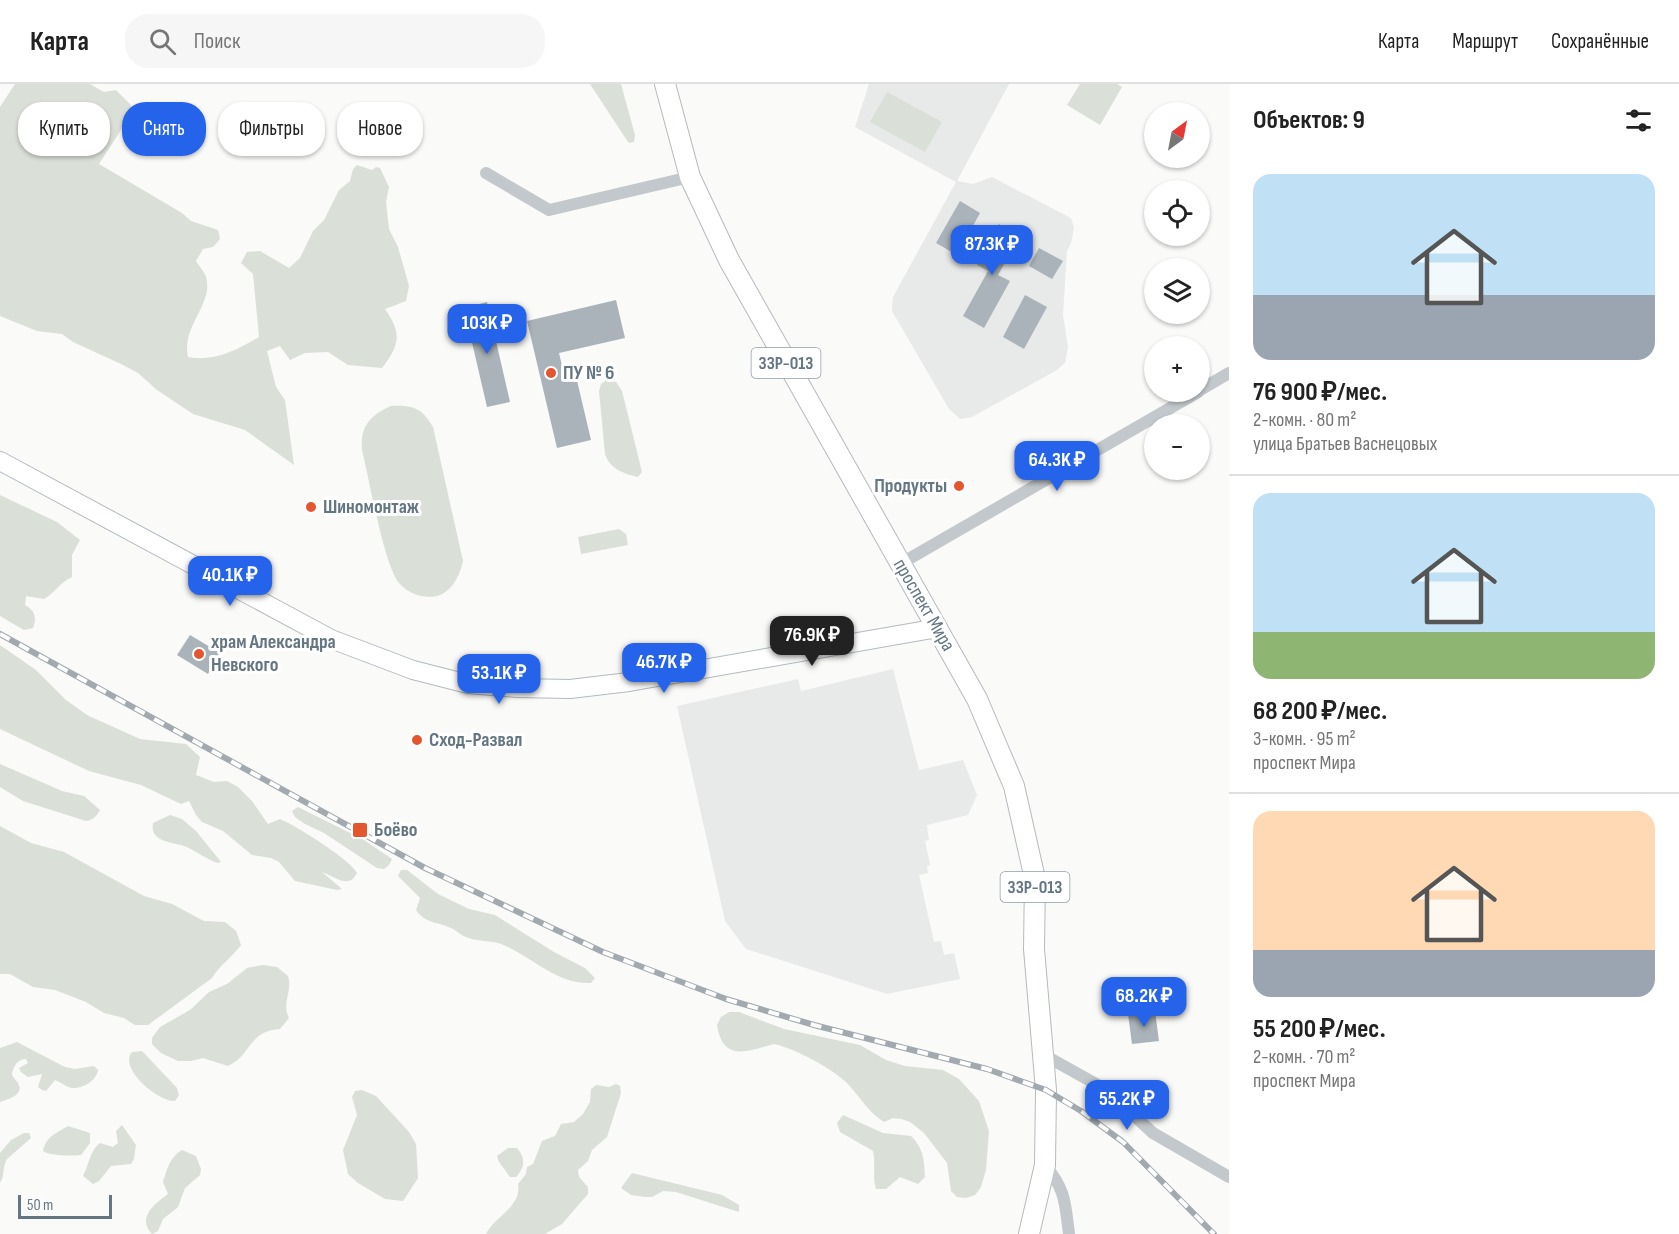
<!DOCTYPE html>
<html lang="ru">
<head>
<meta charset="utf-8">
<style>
	:root { --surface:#fff; --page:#f6f6f6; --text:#222; --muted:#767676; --line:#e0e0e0; --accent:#2563eb }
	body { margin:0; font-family:"Sofia Sans Condensed",sans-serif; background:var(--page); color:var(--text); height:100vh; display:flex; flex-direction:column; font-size:22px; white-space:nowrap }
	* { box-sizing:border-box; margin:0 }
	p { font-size:20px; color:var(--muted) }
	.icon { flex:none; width:33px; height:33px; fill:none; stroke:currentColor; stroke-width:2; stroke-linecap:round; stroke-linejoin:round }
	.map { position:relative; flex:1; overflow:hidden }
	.drawer { display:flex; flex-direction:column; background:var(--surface); width:450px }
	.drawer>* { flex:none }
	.guide { position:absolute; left:18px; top:18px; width:570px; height:54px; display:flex; gap:12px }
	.needle { width:39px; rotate:32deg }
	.fabs { position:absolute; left:1144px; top:18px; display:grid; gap:12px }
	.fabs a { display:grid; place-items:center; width:66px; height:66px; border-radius:50%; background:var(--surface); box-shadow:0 2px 4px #0004; font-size:30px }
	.scale { position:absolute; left:18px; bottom:15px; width:94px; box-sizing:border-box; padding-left:6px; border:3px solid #657683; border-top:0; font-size:16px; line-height:21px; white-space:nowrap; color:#657683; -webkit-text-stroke:4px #fff; paint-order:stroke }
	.price { position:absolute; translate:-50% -51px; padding:0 14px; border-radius:12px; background:var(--accent); color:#fff; font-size:20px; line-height:39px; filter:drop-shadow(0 2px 3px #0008) }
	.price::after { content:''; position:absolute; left:50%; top:36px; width:18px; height:14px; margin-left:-9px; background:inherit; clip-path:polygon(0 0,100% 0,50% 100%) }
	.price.current { background:#222; color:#fff }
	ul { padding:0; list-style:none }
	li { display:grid; align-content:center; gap:12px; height:318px; padding:0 24px }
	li+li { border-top:2px solid var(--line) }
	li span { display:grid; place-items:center; height:186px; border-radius:18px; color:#555 }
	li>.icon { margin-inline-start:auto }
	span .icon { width:108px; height:108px; fill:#fffc; stroke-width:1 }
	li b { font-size:26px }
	h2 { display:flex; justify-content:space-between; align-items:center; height:72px; padding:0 24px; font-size:26px }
	.tag { padding:0 21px; border-radius:24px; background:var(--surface); box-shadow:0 2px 4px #0004; font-size:21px; line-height:54px }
	.tag.current { background:var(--accent); color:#fff }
	header { display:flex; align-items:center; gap:36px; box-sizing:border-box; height:84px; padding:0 30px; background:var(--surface); border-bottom:2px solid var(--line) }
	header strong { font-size:28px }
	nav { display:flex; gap:33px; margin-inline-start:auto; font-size:21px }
	.search { width:420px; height:54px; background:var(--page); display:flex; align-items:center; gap:15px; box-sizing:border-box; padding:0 21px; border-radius:24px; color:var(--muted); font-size:22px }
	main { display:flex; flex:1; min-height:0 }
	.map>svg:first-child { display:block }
	.built { fill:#e8e9e9 }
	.green { fill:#dadfd7 }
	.building { fill:#aab3b9 }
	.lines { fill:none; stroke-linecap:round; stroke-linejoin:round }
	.secondary-casing { stroke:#b3babf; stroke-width:20 }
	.primary-casing { stroke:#b5babe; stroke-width:22 }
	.street { stroke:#c3c8cc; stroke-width:12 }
	.secondary { stroke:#fff; stroke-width:18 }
	.primary { stroke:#fff; stroke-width:20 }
	.rail-casing { stroke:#a2aab0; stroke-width:6 }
	.rail { stroke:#fff; stroke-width:4; stroke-dasharray:11; stroke-linecap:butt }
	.poi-dot { fill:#e4572e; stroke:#fff; stroke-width:2 }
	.labels { text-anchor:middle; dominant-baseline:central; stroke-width:6; stroke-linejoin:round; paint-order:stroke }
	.shield { fill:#fff; stroke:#939fa8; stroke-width:1.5 }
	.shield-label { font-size:18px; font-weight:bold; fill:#657683 }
	.poi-label { font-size:20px; font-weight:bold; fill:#657683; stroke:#fff; text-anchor:start }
	.street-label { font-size:20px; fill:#657683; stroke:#fff }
</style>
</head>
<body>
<header>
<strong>Карта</strong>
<div class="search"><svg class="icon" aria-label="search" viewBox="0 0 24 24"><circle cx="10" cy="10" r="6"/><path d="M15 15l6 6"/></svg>Поиск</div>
<nav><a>Карта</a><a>Маршрут</a><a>Сохранённые</a></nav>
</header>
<main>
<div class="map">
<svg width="1229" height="1150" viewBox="0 0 1229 1150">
	<rect width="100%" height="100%" fill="#fafaf8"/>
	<g class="built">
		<polygon points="869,0 1009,0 957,97 973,100 992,93 1071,134 1074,144 1071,159 1067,167 1063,231 1068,263 1065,279 1057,286 972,333 960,335 949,325 892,227 893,213 956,98 855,43"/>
		<polygon points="893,585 919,686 963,676 977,711 968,731 927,741 929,756 925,757 930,781 927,782 928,789 919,791 934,858 941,857 944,871 954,869 960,895 887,910 746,865 725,837 677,622 798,595 801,607"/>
	</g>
	<g class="green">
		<path d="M15,0H90L104,8L116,6L131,21L132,29L99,80L182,129L191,137L218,146L220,155L213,163L203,165L196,177C199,182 204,187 206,193C214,220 181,242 188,273C215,278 236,266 259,253L253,190L241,179L247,168L260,167L289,184L300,174L313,147L324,136L339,106L350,97L353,85L357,81L372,86L376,83L380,84L389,103L386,118L389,145L398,163L409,202L406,217L385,225C402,249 400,261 382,284L348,281L328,268L305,269L290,276L280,262L267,267L276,303L285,316L294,381L245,346L193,330L157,306L138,289L121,280L73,258L62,250L37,247L0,232V23Z"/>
		<polygon points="590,0 621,0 635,51 634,58 629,59 626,55"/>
		<polygon points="1080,0 1117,0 1122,3 1100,41 1067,21"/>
		<polygon points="887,8 942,38 925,68 870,38"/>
		<path d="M607,296L616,298L622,307L642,388L638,393C624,390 610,385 605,370L599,307L601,300Z"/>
		<path d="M391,322C413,321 422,324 433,343L463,477C460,491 452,508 437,512C423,515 409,510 399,499C384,481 369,394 362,366C360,343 370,331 391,322Z"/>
		<path d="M0,411L57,438L80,456L72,471V493C60,498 55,509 44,515L26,512L25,521C35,527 37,533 33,544L24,546L0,532Z"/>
		<polygon points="619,445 626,450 628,461 581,470 578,453"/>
		<path d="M0,561L36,586L66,616L87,631L140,655L186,660L200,673L196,691L214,698L227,697L238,703L252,717L268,740L280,735C295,741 351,776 357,789C349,806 334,792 322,788L342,805L337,806L295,797L279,778L271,774L252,771L223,747L202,738L196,731L189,717L181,720L141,701L89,687L0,645Z"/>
		<path d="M0,680L62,707L84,712L100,726C96,733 93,736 86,737L23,717L0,703Z"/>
		<polygon points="298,723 364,756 392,775 389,781 384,785 377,784 324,749 305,740 295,733 292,727"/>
		<path d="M170,731L182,735L196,747L221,778L217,779C207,775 197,768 187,763C175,758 149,759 153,739Z"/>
		<path d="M0,742L31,759L64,768L144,812L172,820L204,837L225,838L236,847L241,861C232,873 220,881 212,894L148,941H135L124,934L104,929L86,918L55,906L33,903L10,890H0Z"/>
		<path d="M401,786H407L438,810L469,825L495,831L554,868L585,884L595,894L591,899C557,901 531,872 501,860C491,856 479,858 469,854C463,853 458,848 453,845C440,838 425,840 416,826L420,814L398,792Z"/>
		<path d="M263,881L277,883L288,892C293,908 281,919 289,934L280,945C248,947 251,972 228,982L203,974L191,977H178L161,969L152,960V954L160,943L190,926L209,908L227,900L247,884Z"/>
		<path d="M729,928H739L784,945L860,961L886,976L905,982L943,986L959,995L979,1017L989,1047L986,1086L981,1103L975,1111L966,1114L957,1113L951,1107L947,1079L924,1049L910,1038L901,1035L893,1034L884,1038C868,1028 860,1013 848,1000C832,984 796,965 774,960C748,967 723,979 717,941L721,933Z"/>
		<path d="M17,958L65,983L75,985L94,982L98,986C96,997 84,1004 73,1004C67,1004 61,998 55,996L46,1007L42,1006L38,1003L42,990L28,993L21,988L19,984L28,979L26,975C18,975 13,982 12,990C13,994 16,996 18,999C25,1011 8,1015 0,1018V964Z"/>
		<path d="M142,967L177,1004L179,1011L175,1017C158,1018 118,984 132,968Z"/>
		<path d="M616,1000L620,1002L621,1009L607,1053L592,1066L588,1077L578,1086L579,1093L588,1103V1110L562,1140L545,1150H486C495,1132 522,1123 518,1100L526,1090L527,1083L533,1080L542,1057L555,1052L561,1040L574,1038L583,1030L590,1018L591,1005L596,1001L609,1003Z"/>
		<polygon points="362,1006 376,1012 409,1048 416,1060 418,1094 403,1117 385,1115 358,1099 348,1090 343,1066 357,1031 352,1013 355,1007"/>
		<path d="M843,1031L883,1049L911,1052C924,1065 924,1076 925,1093L918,1100L900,1093L886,1105H876C872,1092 876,1080 873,1067L840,1048L837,1039Z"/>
		<path d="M122,1041L136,1061L134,1075L131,1080L111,1082L99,1097L93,1100L83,1092C89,1081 90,1066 100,1059L113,1063L118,1059L116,1047Z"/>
		<path d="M68,1042L90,1049V1059L81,1071C72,1072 50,1072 43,1067C46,1052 57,1049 68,1042Z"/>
		<path d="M24,1049H29L31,1054L7,1075C2,1083 5,1092 0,1099V1069L11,1056Z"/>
		<path d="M508,1064H517C526,1075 525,1083 516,1093H510L499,1078L497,1072Z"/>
		<path d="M182,1066L196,1072L201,1085L200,1091L185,1104L178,1123L163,1135L158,1147L152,1150C136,1133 156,1119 168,1110L163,1098C167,1085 170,1073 182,1066Z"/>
		<polygon points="632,1089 722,1111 739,1121 739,1128 676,1108 663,1107 652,1113 645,1113 631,1111 621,1104"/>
	</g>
	<g class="building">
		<polygon points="960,117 980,129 957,171 936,159"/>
		<polygon points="999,140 1020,152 998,191 1010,197 984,244 963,232 988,187 977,181"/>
		<polygon points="1039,164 1063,177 1052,195 1029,182"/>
		<polygon points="1025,211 1047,223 1024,265 1003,253"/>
		<polygon points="616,216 625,254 559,269 564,290 575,288 591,356 557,364 527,237"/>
		<polygon points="487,218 510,318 487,323 464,224"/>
		<polygon points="190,551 220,569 208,590 177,571"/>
		<polygon points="1155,927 1159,957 1132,960 1128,930"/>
	</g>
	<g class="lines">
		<defs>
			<polyline id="secondary" points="0,377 331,555 413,586 468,600 517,604 570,605 629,598 938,544"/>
			<polyline id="primary" points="665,0 690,93 729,176 977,615 1014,702 1035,795 1034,865 1046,1006 1045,1081 1029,1150"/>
		</defs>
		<use href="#secondary" class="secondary-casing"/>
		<use href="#primary" class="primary-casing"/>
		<g class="street">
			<polyline points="486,89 549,126 690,93"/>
			<polyline points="1200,306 1229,289"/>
			<polyline points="900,480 1198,308"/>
			<polyline points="1044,971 1105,1005 1153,1049 1229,1093"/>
			<path d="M1045,1081C1066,1106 1065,1119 1069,1150"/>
		</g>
		<use href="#secondary" class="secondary"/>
		<use href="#primary" class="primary"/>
		<defs>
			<polyline id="rail" points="0,550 425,784 603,868 726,915 814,941 987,985 1046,1006 1081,1027 1123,1058 1214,1150"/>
		</defs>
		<use href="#rail" class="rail-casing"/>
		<use href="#rail" class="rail"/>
	</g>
	<g class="poi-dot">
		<circle cx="551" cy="289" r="6"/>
		<circle cx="959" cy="402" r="6"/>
		<circle cx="311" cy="423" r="6"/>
		<circle cx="199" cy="570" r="6"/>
		<circle cx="417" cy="656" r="6"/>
		<rect x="352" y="738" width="16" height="16" rx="3"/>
	</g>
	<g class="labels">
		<g class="shield">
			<rect x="751.5" y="264" width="69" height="30" rx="4.5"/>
			<rect x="1000.5" y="788" width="69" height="30" rx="4.5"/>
		</g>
		<g class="shield-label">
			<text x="786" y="279">33Р-013</text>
			<text x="1035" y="803">33Р-013</text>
		</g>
		<g class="poi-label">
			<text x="563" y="289">ПУ № 6</text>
			<text x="947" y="402" text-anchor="end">Продукты</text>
			<text x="323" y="423">Шиномонтаж</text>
			<text x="211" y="558">храм Александра<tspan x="211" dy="23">Невского</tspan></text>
			<text x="429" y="656">Сход-Развал</text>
			<text x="374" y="746">Боёво</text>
		</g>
		<g class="street-label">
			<text transform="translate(924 521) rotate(60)">проспект Мира</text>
		</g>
	</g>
</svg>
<div class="fabs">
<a><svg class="needle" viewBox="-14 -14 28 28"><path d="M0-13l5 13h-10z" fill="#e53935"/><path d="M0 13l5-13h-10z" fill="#767676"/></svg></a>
<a><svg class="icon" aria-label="locate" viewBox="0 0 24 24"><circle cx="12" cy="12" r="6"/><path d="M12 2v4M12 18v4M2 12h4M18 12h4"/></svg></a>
<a><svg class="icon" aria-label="layers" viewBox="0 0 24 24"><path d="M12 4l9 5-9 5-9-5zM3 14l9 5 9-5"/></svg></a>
<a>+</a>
<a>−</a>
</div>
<div class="scale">50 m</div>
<b class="price" style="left:992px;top:192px">87.3K ₽</b>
<b class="price" style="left:487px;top:271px">103K ₽</b>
<b class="price" style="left:1057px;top:408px">64.3K ₽</b>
<b class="price" style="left:230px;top:523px">40.1K ₽</b>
<b class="price current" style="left:812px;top:583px">76.9K ₽</b>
<b class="price" style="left:664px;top:610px">46.7K ₽</b>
<b class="price" style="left:499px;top:621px">53.1K ₽</b>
<b class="price" style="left:1144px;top:944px">68.2K ₽</b>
<b class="price" style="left:1127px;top:1047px">55.2K ₽</b>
<div class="guide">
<a class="tag">Купить</a>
<a class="tag current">Снять</a>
<a class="tag">Фильтры</a>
<a class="tag">Новое</a>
</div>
</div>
<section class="drawer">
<h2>Объектов: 9<svg class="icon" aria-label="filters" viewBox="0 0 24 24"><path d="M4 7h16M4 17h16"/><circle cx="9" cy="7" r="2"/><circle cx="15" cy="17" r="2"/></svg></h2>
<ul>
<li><span style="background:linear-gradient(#bfe0f5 65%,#9aa5b1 0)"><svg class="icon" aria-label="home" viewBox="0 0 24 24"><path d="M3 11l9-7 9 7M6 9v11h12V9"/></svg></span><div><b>76 900 ₽/мес.</b><p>2-комн. · 80 m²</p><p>улица Братьев Васнецовых</p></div></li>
<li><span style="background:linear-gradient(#bfe0f5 75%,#8fb573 0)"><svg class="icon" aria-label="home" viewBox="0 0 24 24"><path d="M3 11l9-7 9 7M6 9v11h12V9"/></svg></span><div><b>68 200 ₽/мес.</b><p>3-комн. · 95 m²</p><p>проспект Мира</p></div></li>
<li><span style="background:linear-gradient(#ffd9b3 75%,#9aa5b1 0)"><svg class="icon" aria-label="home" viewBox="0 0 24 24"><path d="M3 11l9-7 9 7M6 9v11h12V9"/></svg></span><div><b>55 200 ₽/мес.</b><p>2-комн. · 70 m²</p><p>проспект Мира</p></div></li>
</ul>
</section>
</main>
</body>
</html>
